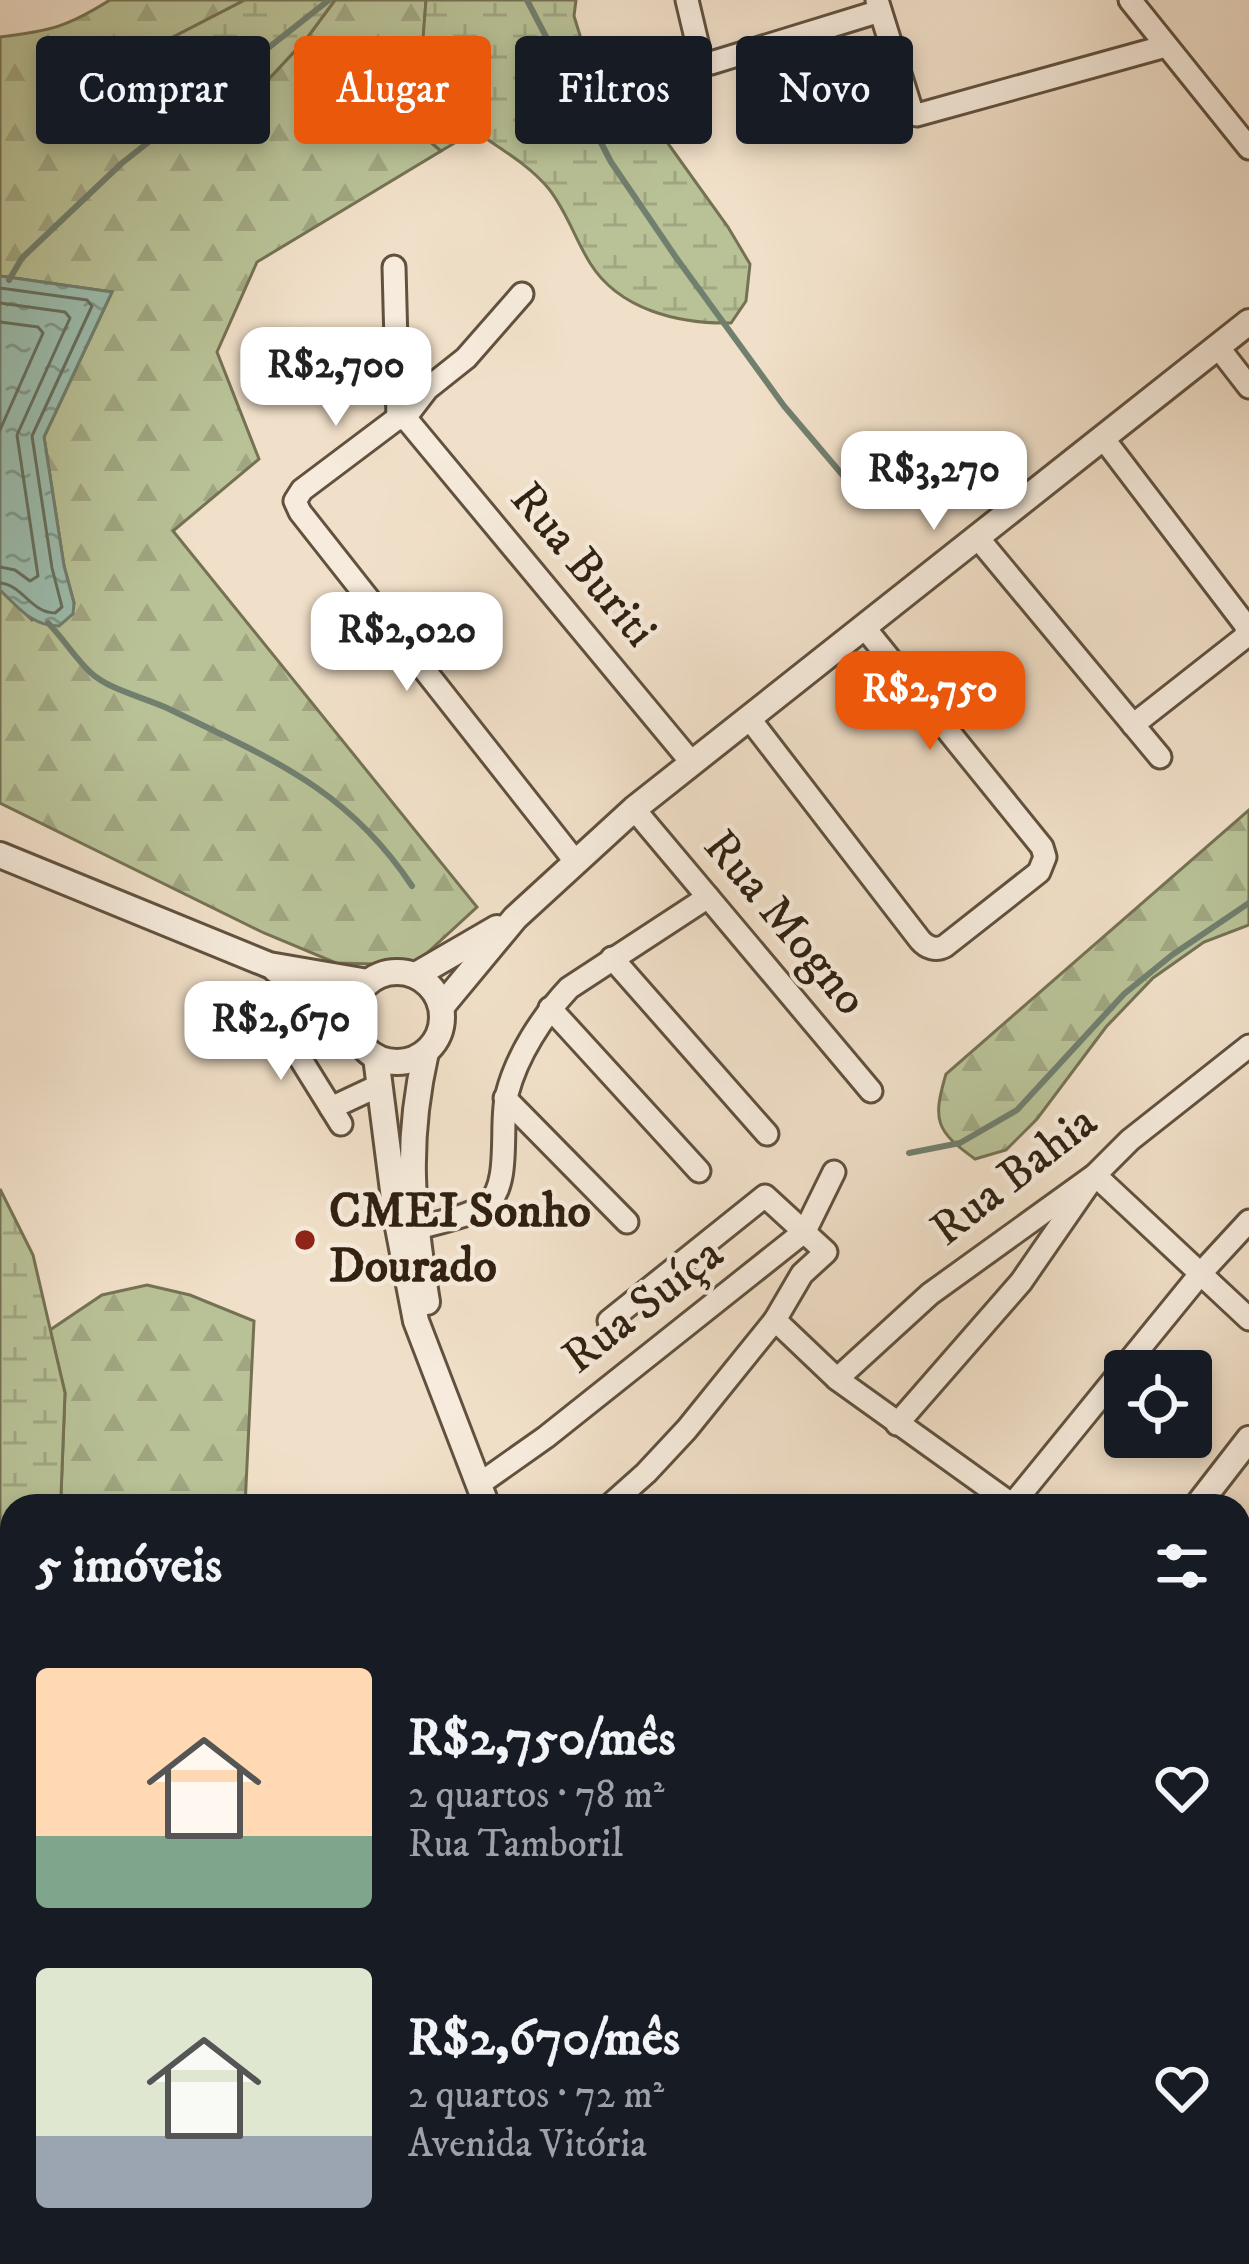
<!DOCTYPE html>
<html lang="pt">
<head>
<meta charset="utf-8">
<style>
	:root { --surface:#171b24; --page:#242831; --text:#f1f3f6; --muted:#9ea1a6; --accent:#ea580c }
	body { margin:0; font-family:"IM FELL DW Pica",serif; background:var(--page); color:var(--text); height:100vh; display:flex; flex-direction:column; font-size:45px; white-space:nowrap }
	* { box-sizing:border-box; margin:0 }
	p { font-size:39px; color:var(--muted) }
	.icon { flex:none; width:66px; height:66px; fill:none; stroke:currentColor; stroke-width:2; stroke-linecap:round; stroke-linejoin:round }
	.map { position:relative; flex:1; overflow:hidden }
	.details { position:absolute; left:0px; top:1494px; width:1251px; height:771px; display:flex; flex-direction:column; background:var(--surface); border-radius:36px 36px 0 0; box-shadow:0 6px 18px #0003 }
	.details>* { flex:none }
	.top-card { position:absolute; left:36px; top:36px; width:1179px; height:108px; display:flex; gap:24px }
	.buttons { position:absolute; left:1104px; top:1350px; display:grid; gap:24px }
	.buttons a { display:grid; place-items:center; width:108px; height:108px; border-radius:12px; background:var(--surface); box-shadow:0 6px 18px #0003; font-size:60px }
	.price { position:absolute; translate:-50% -102px; padding:0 27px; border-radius:24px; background:#fff; color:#222; font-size:39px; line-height:78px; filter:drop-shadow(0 3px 6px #0008) }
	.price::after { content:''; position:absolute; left:50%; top:72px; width:36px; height:27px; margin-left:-18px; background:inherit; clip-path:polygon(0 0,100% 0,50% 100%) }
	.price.active { background:var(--accent); color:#fff }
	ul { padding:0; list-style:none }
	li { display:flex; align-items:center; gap:36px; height:300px; padding:0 36px }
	li span { display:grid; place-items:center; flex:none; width:336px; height:240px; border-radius:12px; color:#555 }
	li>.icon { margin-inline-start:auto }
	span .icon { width:144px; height:144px; fill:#fffc; stroke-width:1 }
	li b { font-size:51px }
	h2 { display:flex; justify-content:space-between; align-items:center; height:144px; padding:0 36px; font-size:51px }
	.tag { padding:0 42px; border-radius:12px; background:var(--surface); box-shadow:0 6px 18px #0003; font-size:42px; line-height:108px }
	.tag.active { background:var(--accent); color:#fff }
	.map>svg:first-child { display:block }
	.forest { fill:url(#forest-firs); stroke:#757254; stroke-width:3 }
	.wetland { fill:url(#wetland-marsh); stroke:#757254; stroke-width:3 }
	.water { fill:url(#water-ripples); stroke:#717f6f; stroke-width:3 }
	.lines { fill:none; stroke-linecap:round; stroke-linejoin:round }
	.shore { stroke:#667060; stroke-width:3 }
	.stream { stroke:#717f6f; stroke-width:6 }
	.minor-casing { stroke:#61513e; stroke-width:27 }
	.tertiary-casing { stroke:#61513e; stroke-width:30 }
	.minor { stroke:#f6ebdc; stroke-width:21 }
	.tertiary { stroke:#f6ebdc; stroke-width:24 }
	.poi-dot { fill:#8f2418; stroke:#f6ebdc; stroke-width:4.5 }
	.labels { text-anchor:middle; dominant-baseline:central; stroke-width:9; stroke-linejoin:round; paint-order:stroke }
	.street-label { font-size:48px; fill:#312110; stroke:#f6ebdc }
	.poi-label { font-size:48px; font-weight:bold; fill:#312110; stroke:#f6ebdc; text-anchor:start }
</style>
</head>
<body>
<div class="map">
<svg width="1249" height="2264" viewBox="0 0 1249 2264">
	<defs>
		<pattern id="forest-firs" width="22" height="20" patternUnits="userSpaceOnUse" patternTransform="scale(3)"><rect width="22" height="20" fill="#b9c297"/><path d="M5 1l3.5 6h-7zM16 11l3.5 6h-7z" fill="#a0a681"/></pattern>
		<pattern id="wetland-marsh" width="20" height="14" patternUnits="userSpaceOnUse" patternTransform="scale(3)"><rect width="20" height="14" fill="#b9c297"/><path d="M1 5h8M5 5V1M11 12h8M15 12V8" fill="none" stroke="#a0a681"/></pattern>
		<pattern id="water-ripples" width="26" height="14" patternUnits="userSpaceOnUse" patternTransform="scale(3)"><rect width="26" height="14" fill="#9cbeaf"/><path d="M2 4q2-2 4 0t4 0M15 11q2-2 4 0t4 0" fill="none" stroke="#809a8d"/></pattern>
	</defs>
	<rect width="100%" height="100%" fill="#f1e0c9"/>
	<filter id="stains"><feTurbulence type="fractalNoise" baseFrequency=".00167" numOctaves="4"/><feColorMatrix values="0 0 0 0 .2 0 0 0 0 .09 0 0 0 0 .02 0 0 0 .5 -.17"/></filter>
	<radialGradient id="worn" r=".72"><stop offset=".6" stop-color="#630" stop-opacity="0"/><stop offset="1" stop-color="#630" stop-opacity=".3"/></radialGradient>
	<g class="forest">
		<path d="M110,0H245L150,49L196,114L237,92L265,83L307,38L335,0H426L421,73V134L441,151L257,262L217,352L259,459L173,531L477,907L414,965L336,963L264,933L0,803V590L32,620L74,603L64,566L44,437L112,292L0,276V37C50,31 67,27 110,0Z"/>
		<path d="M1249,810V925L1204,942L1153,978L1106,1027L1037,1119L1006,1150L975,1159C936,1131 932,1121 946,1074Z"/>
		<polygon points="147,1285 190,1295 254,1321 245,1506 64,1506 61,1495 65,1393 50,1330 102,1295"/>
		<polygon points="312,2253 670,2253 653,2264 304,2264"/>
	</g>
	<g class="wetland">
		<polygon points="245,0 335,0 307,38 265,83 237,92 196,114 155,129 133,122 115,109 122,83 150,49"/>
		<path d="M426,0H576L574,16L582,42L603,60L649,117L728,227L750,264L746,301L731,323C679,324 619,310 590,263C575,239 567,212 549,189C529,165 501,149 475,131L441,151L421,134L418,102Z"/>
		<polygon points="0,1189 33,1255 65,1393 61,1495 64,1506 12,1506 12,1622 0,1612"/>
	</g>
	<path class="water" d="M0,276L112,292L44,437L64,566L74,603L73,614L59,626C32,626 19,608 0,590Z"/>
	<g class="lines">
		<g class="shore">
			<path d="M0,288L87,300L92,306L32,436L52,568L62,607L55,613C31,613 23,585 0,583"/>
			<polyline points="0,303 65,312 70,318 17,435 38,576 30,581 15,570 0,567"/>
			<polyline points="0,322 38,327 43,333 0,430"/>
		</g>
		<g class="stream">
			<polyline points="527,0 611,162 675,256 784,406 863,499"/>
			<polyline points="9,280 22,258 122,163 329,0"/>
			<path d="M48,623C63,638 75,658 91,673C110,690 143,697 167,708C269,758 347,788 412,886"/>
			<polyline points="909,1153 960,1143 1017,1110 1124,994 1172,955 1249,903"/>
		</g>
		<defs>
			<g id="minor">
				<polyline points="687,0 701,59 711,63 880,11"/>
				<polyline points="877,0 912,112 917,115 1166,46"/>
				<polyline points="1130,0 1249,148"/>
				<polyline points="394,267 398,419"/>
				<polyline points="1218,347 1249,387"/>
				<polyline points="404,419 427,389 466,358 522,294"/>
				<polyline points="1103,438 1247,627 1245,637 1133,725"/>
				<polyline points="977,537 1160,757"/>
				<path d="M749,718L920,940C927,948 936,951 945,946L1039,872L1045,857L1042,847L864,627"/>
				<polyline points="634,809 871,1091"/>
				<polyline points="575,861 300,512 295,501 302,490 395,420 402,418 408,421 692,763"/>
				<polyline points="612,958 767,1134"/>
				<polyline points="324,1003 290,1042 341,1124"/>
				<polyline points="550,1008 699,1171"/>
				<polyline points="505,1098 627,1222"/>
				<polyline points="331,1108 378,1086"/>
				<path d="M415,1229C435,1223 472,1216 487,1204C512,1185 499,1122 507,1094C517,1055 542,1017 569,988L708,897"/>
				<polyline points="775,1320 837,1379 1014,1506"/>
				<polyline points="837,1379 930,1294 1095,1175 1130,1140 1249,1046"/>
				<polyline points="897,1424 1021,1282 1095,1175 1249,1319"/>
				<polyline points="478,1485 546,1437 805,1231 834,1172"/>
				<polyline points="1012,1505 1201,1273 1249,1221"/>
				<polyline points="609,1506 646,1473 687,1429 775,1320 802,1274 826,1252 765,1196 609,1321"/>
				<polyline points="1239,1819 1249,1822"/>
				<polyline points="0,2041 12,2045"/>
				<polyline points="0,2120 12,2104"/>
				<polyline points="1239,2135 1249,2130"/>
				<polyline points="834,2253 839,2264"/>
				<polyline points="1066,2253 1072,2264"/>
				<polyline points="81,2264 89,2253"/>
				<polyline points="265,2264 273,2253"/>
				<polyline points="994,2264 1014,2253"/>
			</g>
			<g id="tertiary">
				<polyline points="0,855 269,965 368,982"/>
				<polyline points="276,970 352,1020"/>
				<circle cx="397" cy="1017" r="45"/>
				<polyline points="416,975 497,928"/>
				<polyline points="442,1006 515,918 634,809 1249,322"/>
				<path d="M426,1052C405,1144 412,1210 427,1302"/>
				<polyline points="376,1057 397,1222 416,1321 487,1506"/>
				<polyline points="1197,1506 1249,1439"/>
				<polyline points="1239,1636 1249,1640"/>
				<polyline points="1239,1992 1249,1997"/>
			</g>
		</defs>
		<use href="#minor" class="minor-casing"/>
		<use href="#tertiary" class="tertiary-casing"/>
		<use href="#minor" class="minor"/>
		<use href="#tertiary" class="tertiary"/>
	</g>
	<circle class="poi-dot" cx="305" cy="1240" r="12"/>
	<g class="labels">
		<g class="street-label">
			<text transform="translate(583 565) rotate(50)">Rua Buriti</text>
			<text transform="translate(785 923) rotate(50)">Rua Mogno</text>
			<text transform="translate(1014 1176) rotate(-38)">Rua Bahia</text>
			<text transform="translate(643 1306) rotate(-38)">Rua Suíça</text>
		</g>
		<g class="poi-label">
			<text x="329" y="1212">CMEI Sonho<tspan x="329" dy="55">Dourado</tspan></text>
		</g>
	</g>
	<rect width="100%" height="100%" filter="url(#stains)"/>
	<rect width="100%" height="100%" fill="url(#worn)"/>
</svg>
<div class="buttons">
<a><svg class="icon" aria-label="locate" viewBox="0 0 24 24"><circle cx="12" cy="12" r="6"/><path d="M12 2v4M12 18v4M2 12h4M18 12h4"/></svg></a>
</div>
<b class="price" style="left:336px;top:429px">R$2,700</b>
<b class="price" style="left:934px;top:533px">R$3,270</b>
<b class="price" style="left:407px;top:694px">R$2,020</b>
<b class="price active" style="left:930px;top:753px">R$2,750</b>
<b class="price" style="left:281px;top:1083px">R$2,670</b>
<div class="top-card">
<a class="tag">Comprar</a>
<a class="tag active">Alugar</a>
<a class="tag">Filtros</a>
<a class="tag">Novo</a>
</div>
<section class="details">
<h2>5 imóveis<svg class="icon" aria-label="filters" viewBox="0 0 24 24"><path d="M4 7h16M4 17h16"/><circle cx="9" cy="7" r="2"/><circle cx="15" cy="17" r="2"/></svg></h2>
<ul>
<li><span style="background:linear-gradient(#ffd9b3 70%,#7fa58c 0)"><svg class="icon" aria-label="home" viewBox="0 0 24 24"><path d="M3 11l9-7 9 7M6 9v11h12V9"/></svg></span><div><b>R$2,750/mês</b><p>2 quartos · 78 m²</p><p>Rua Tamboril</p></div><svg class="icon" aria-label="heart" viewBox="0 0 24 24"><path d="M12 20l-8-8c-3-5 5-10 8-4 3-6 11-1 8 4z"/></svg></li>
<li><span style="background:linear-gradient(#dfe7d0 70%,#9aa5b1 0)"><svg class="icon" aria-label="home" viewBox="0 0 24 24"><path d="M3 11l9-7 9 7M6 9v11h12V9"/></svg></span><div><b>R$2,670/mês</b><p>2 quartos · 72 m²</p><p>Avenida Vitória</p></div><svg class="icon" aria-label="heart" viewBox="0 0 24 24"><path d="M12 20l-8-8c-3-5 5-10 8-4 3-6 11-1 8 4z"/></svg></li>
</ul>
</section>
</div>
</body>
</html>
